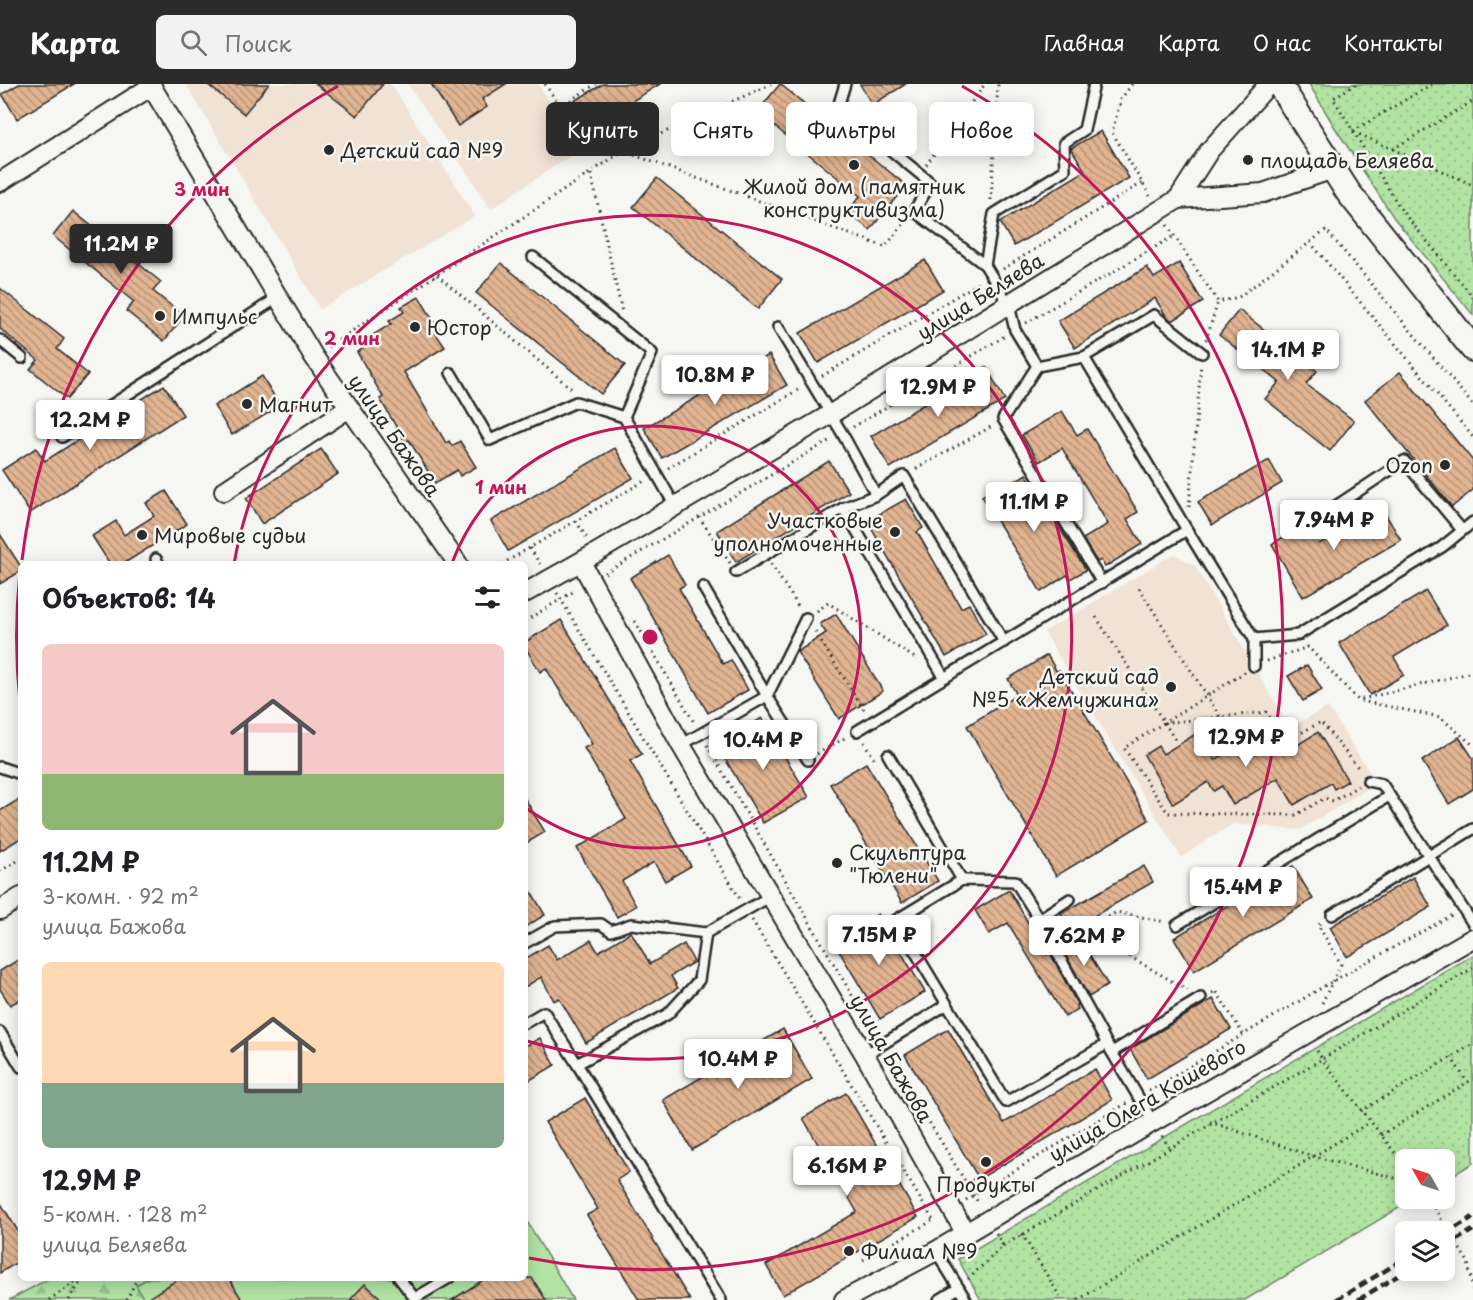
<!DOCTYPE html>
<html lang="ru">
<head>
<meta charset="utf-8">
<style>
	:root { --surface:#fff; --page:#f2f2f2; --text:#202124; --muted:#757577; --accent:#2b2b2b }
	body { margin:0; font-family:"Playpen Sans",sans-serif; background:var(--page); color:var(--text); height:100vh; display:flex; flex-direction:column; font-size:22px; white-space:nowrap }
	* { box-sizing:border-box; margin:0 }
	p { font-size:20px; color:var(--muted) }
	.icon { flex:none; width:33px; height:33px; fill:none; stroke:currentColor; stroke-width:2; stroke-linecap:round; stroke-linejoin:round }
	.map { position:relative; flex:1; overflow:hidden }
	.details { position:absolute; left:18px; top:477px; width:510px; height:720px; display:flex; flex-direction:column; background:var(--surface); border-radius:9px; box-shadow:0 3px 15px #0003 }
	.details>* { flex:none }
	.banner { position:absolute; left:546px; top:18px; width:570px; height:54px; display:flex; gap:12px }
	.needle { width:39px; rotate:309deg }
	.controls { position:absolute; left:1395px; top:1065px; display:grid; gap:12px }
	.controls a { display:grid; place-items:center; width:60px; height:60px; border-radius:9px; background:var(--surface); box-shadow:0 3px 15px #0003; font-size:30px }
	.price { position:absolute; translate:-50% -51px; padding:0 14px; border-radius:6px; background:#fff; color:#222; font-size:20px; line-height:39px; filter:drop-shadow(0 2px 3px #0008) }
	.price::after { content:''; position:absolute; left:50%; top:36px; width:18px; height:14px; margin-left:-9px; background:inherit; clip-path:polygon(0 0,100% 0,50% 100%) }
	.price.active { background:var(--accent); color:#fff }
	ul { padding:0; list-style:none }
	li { display:grid; align-content:center; gap:12px; height:318px; padding:0 24px }
	li span { display:grid; place-items:center; height:186px; border-radius:9px; color:#555 }
	li>.icon { margin-inline-start:auto }
	span .icon { width:108px; height:108px; fill:#fffc; stroke-width:1 }
	li b { font-size:26px }
	h2 { display:flex; justify-content:space-between; align-items:center; height:72px; padding:0 24px; font-size:26px }
	.pill { padding:0 21px; border-radius:9px; background:var(--surface); box-shadow:0 3px 15px #0003; font-size:21px; line-height:54px }
	.pill.active { background:var(--accent); color:#fff }
	header { display:flex; align-items:center; gap:36px; box-sizing:border-box; height:84px; padding:0 30px; background:var(--accent); color:#fff }
	header strong { font-size:28px }
	nav { display:flex; gap:33px; margin-inline-start:auto; font-size:21px }
	.search { width:420px; height:54px; background:var(--page); display:flex; align-items:center; gap:15px; box-sizing:border-box; padding:0 21px; border-radius:9px; color:var(--muted); font-size:22px }
	.map>svg:first-child { display:block }
	.built { fill:#f0e2d5 }
	.green { fill:#b1e3a3; stroke:#6e8767; stroke-width:1.5 }
	.forest { fill:url(#forest-firs); stroke:#6e8767; stroke-width:1.5 }
	.park { fill:url(#park-dots); stroke:#6e8767; stroke-width:1.5 }
	.building { fill:url(#building-back-hatch); stroke:#2b2b2b; stroke-width:1.5 }
	.lines { fill:none; stroke-linecap:round; stroke-linejoin:round }
	.service-casing { stroke:#2b2b2b; stroke-width:14 }
	.minor-casing { stroke:#2b2b2b; stroke-width:22 }
	.tertiary-casing { stroke:#2b2b2b; stroke-width:28 }
	.path { stroke:#2b2b2b; stroke-width:3; stroke-dasharray:1.5 4.5; stroke-linecap:butt }
	.service { stroke:#f6f6f2; stroke-width:9 }
	.minor { stroke:#f6f6f2; stroke-width:18 }
	.tertiary { stroke:#f6f6f2; stroke-width:24 }
	.rail { stroke:#2b2b2b; stroke-width:4.5; stroke-dasharray:9 4.5; stroke-linecap:butt }
	.ring { fill:none; stroke:#c2185b; stroke-width:3 }
	.poi-dot { fill:#2b2b2b; stroke:#f6f6f2; stroke-width:2 }
	.labels { text-anchor:middle; dominant-baseline:central; stroke-width:5; stroke-linejoin:round; paint-order:stroke }
	.poi-label { font-size:20px; fill:#2b2b2b; stroke:#f6f6f2; text-anchor:start }
	.street-label { font-size:20px; fill:#2b2b2b; stroke:#f6f6f2 }
	.centre { fill:#c2185b; stroke:#f6f6f2; stroke-width:3 }
	.ring-label { font-size:18px; text-anchor:middle; font-weight:bold; fill:#c2185b; stroke:#f6f6f2; stroke-width:5; stroke-linejoin:round; paint-order:stroke }
</style>
</head>
<body>
<header>
<strong>Карта</strong>
<div class="search"><svg class="icon" aria-label="search" viewBox="0 0 24 24"><circle cx="10" cy="10" r="6"/><path d="M15 15l6 6"/></svg>Поиск</div>
<nav><a>Главная</a><a>Карта</a><a>О нас</a><a>Контакты</a></nav>
</header>
<div class="map">
<svg width="1473" height="1216" viewBox="0 0 1473 1216">
	<defs>
		<pattern id="forest-firs" width="22" height="20" patternUnits="userSpaceOnUse" patternTransform="scale(1.5)"><rect width="22" height="20" fill="#b1e3a3"/><path d="M5 1l3.5 6h-7zM16 11l3.5 6h-7z" fill="#98c38c"/></pattern>
		<pattern id="park-dots" width="8" height="8" patternUnits="userSpaceOnUse" patternTransform="scale(1.5)"><rect width="8" height="8" fill="#b1e3a3"/><path d="M2 2h.1M6 6h.1" fill="none" stroke="#98c38c" stroke-width="1.8" stroke-linecap="round"/></pattern>
		<pattern id="building-back-hatch" width="6" height="6" patternUnits="userSpaceOnUse" patternTransform="scale(1.5)"><rect width="6" height="6" fill="#e1b492"/><path d="M-1 5l2 2M0 0l6 6M5-1l2 2" fill="none" stroke="#b79377"/></pattern>
	</defs>
	<rect width="100%" height="100%" fill="#f6f6f2"/>
	<filter id="ink" filterUnits="userSpaceOnUse"><feTurbulence type="fractalNoise" baseFrequency=".0167" numOctaves="2"/><feDisplacementMap in="SourceGraphic" scale="12" xChannelSelector="R" yChannelSelector="G"/><feConvolveMatrix kernelMatrix="1 2 1 2 8 2 1 2 1" color-interpolation-filters="sRGB"/></filter>
	<g filter="url(#ink)">
		<g class="built">
			<polygon points="186,0 391,0 475,132 320,225"/>
			<polygon points="408,0 538,0 580,65 491,125"/>
			<polygon points="1174,470 1195,482 1287,639 1298,639 1328,623 1370,689 1367,705 1300,746 1233,740 1181,773 1044,548"/>
		</g>
		<polygon class="green" points="525,1134 573,1216 144,1216 136,1201 148,1194 525,1194"/>
		<polygon class="forest" points="50,1194 148,1194 136,1201 144,1216 9,1216"/>
		<g class="park">
			<polygon points="1309,0 1473,0 1473,231 1394,134 1334,42"/>
			<polygon points="1473,871 1473,1079 1445,1096 1444,1076 1406,1076 1406,1114 1414,1115 1245,1216 981,1216 958,1175"/>
		</g>
		<g class="building">
			<polygon points="19,0 74,0 17,35 2,10"/>
			<polygon points="207,0 269,0 244,30"/>
			<polygon points="316,0 383,0 357,32"/>
			<polygon points="431,0 506,0 482,15 487,23 458,42"/>
			<polygon points="603,0 660,0 587,45 571,19"/>
			<polygon points="780,0 906,101 870,146 847,128 860,112 757,28"/>
			<polygon points="860,0 906,0 872,21"/>
			<polygon points="1101,47 1129,94 1014,162 1000,138 1085,87 1071,64"/>
			<polygon points="657,94 782,195 758,225 633,123"/>
			<polygon points="73,127 161,198 153,207 184,232 164,257 126,227 134,218 53,152"/>
			<polygon points="925,176 943,206 818,279 800,249"/>
			<polygon points="501,179 625,281 601,310 476,209"/>
			<polygon points="1179,179 1203,218 1172,237 1166,232 1155,214 1075,264 1058,237 1147,183 1154,194"/>
			<polygon points="0,204 64,255 57,265 88,290 67,315 30,285 38,276 0,245"/>
			<polygon points="419,213 440,247 436,250 445,263 404,288 446,359 449,357 452,362 460,357 476,383 460,392 457,386 435,399 409,356 405,358 380,315 383,313 357,268 376,256 373,251 391,240 389,237 404,228 401,223"/>
			<polygon points="1239,226 1317,287 1306,300 1354,337 1330,367 1265,315 1279,298 1219,251"/>
			<polygon points="769,271 787,301 662,374 644,344"/>
			<polygon points="986,283 1005,316 890,384 871,352"/>
			<polygon points="1400,288 1473,377 1473,406 1452,423 1365,316"/>
			<polygon points="262,292 280,322 232,351 214,322"/>
			<polygon points="164,301 183,331 30,429 2,386 36,364 45,377"/>
			<polygon points="1062,327 1077,351 1087,345 1138,428 1127,435 1142,460 1105,483 1101,476 1097,478 1083,455 1108,440 1062,364 1039,378 1022,351"/>
			<polygon points="615,364 633,394 508,467 491,437"/>
			<polygon points="321,365 338,390 262,440 246,414"/>
			<polygon points="1269,376 1282,399 1212,441 1198,418"/>
			<polygon points="829,377 849,408 736,478 717,447"/>
			<polygon points="1026,390 1086,486 1070,495 1067,491 1041,508 982,412 997,403 1000,407"/>
			<polygon points="166,407 187,440 123,480 110,480 92,452 116,437 124,451 154,432 146,419"/>
			<polygon points="906,415 923,444 917,448 961,524 969,520 986,550 946,573 867,437"/>
			<polygon points="1381,423 1401,456 1303,513 1272,460 1307,439 1319,460"/>
			<polygon points="0,450 21,483 21,487 0,500"/>
			<polygon points="668,471 685,501 679,504 723,580 731,576 748,606 708,629 630,494"/>
			<polygon points="1426,507 1447,541 1394,573 1404,591 1370,611 1339,559"/>
			<polygon points="836,530 883,607 839,635 797,568 826,549 820,540"/>
			<polygon points="561,536 642,670 630,677 691,782 665,797 654,778 622,797 636,822 617,833 577,764 626,735 584,664 592,660 546,584 540,588 525,563 525,558"/>
			<polygon points="1047,571 1057,588 1059,586 1149,736 1056,792 967,642 1017,611 1008,595"/>
			<polygon points="1307,581 1322,606 1303,617 1288,592"/>
			<polygon points="762,634 809,713 763,739 717,661"/>
			<polygon points="1199,648 1215,676 1260,648 1271,666 1278,662 1283,670 1318,648 1348,697 1334,705 1331,699 1294,721 1278,694 1233,721 1222,702 1214,707 1208,698 1173,720 1144,671 1158,662 1163,670"/>
			<polygon points="1459,653 1473,674 1473,705 1449,720 1422,677"/>
			<polygon points="866,679 938,797 902,819 830,700"/>
			<polygon points="21,714 21,754 0,767 0,727"/>
			<polygon points="525,715 545,748 525,760"/>
			<polygon points="1144,782 1153,798 1070,846 1061,830"/>
			<polygon points="1293,782 1313,815 1194,887 1174,854"/>
			<polygon points="1413,793 1431,823 1347,873 1330,843"/>
			<polygon points="525,797 545,831 525,843"/>
			<polygon points="1009,806 1047,871 1050,869 1077,920 1076,921 1078,925 1065,933 1008,839 989,850 975,826"/>
			<polygon points="878,830 925,908 880,935 833,857"/>
			<polygon points="631,848 650,880 684,860 694,878 671,892 678,904 586,959 559,914 554,917 541,893 525,903 525,875 548,861 557,876 591,856 598,868"/>
			<polygon points="1078,852 1108,901 1089,913 1061,862"/>
			<polygon points="21,874 21,915 10,921 0,905 0,887"/>
			<polygon points="1213,915 1231,945 1147,995 1130,965"/>
			<polygon points="783,945 812,995 692,1066 663,1016"/>
			<polygon points="948,945 1004,1039 1095,985 1112,1016 979,1095 905,971"/>
			<polygon points="540,954 555,981 525,999 525,962"/>
			<polygon points="846,1009 918,1133 783,1211 766,1181 857,1128 803,1034"/>
			<polygon points="585,1014 629,1088 617,1096 690,1216 639,1216 587,1131 598,1125 545,1038"/>
			<polygon points="0,1118 21,1152 21,1176 0,1189"/>
			<polygon points="180,1194 229,1194 242,1216 145,1216"/>
			<polygon points="486,1194 532,1194 546,1216 452,1216"/>
			<polygon points="365,1200 383,1216 350,1216"/>
		</g>
		<g class="lines">
			<defs>
				<g id="service">
					<polyline points="845,0 838,23 931,99 914,127 985,181 1009,221 1015,246 1037,282 1084,273 1187,446"/>
					<polyline points="533,173 652,269 624,333"/>
					<polyline points="985,181 994,130 1065,86 1064,59 1084,46 1094,0"/>
					<polyline points="778,243 842,349 876,411 843,424 944,593"/>
					<polyline points="0,256 22,274"/>
					<polyline points="1084,273 1154,231 1202,269"/>
					<polyline points="1037,282 1003,335 1102,499"/>
					<polyline points="451,289 490,356 576,318 624,333 675,422"/>
					<polyline points="62,353 277,214"/>
					<polyline points="876,411 904,392 1004,558"/>
					<polyline points="1319,433 1404,377 1462,446"/>
					<polyline points="156,475 159,480"/>
					<polyline points="736,488 843,424"/>
					<polyline points="703,503 767,612 808,676"/>
					<polyline points="1254,582 1254,555"/>
					<polyline points="857,647 1187,446 1254,555 1298,551 1442,463 1473,438"/>
					<polyline points="681,661 767,612 806,534"/>
					<polyline points="888,671 962,796"/>
					<polyline points="0,683 21,690"/>
					<polyline points="1368,697 1382,700 1473,840"/>
					<polyline points="1332,831 1473,745"/>
					<polyline points="1039,835 1070,815"/>
					<polyline points="1177,841 1389,712"/>
					<polyline points="525,859 555,842 601,840 611,847 631,840 706,849 771,812"/>
					<polyline points="525,939 544,928 577,980 668,930 699,896 706,849"/>
					<polyline points="0,948 21,983"/>
					<polyline points="1107,960 1039,835 1015,797 962,796 896,836 1006,1018 1107,960 1153,1038"/>
					<polyline points="1112,968 1201,914"/>
					<polyline points="865,971 946,921"/>
					<polyline points="577,980 721,1216"/>
					<polyline points="936,1167 966,1216"/>
					<polyline points="399,1194 416,1216"/>
					<polyline points="415,1214 449,1194"/>
					<polyline points="939,1216 959,1204"/>
				</g>
				<g id="minor">
					<polyline points="150,0 314,273 458,480"/>
					<polyline points="0,98 152,2"/>
					<polyline points="1178,115 1263,109 1333,85"/>
					<polyline points="224,407 349,324"/>
					<polyline points="581,478 681,661 865,971 966,1150"/>
					<polyline points="525,509 596,469 831,330 1178,115 1209,67 1269,0"/>
					<polyline points="0,826 21,813"/>
					<polyline points="844,1216 936,1167 1153,1038 1473,854"/>
				</g>
				<polyline id="tertiary" points="1279,0 1348,108 1473,265"/>
			</defs>
			<use href="#service" class="service-casing"/>
			<use href="#minor" class="minor-casing"/>
			<use href="#tertiary" class="tertiary-casing"/>
			<g class="path">
				<polyline points="545,0 583,58 616,72"/>
				<polyline points="1132,0 1121,15 1112,48 1150,112"/>
				<polyline points="1356,0 1333,14 1402,127 1473,213"/>
				<polyline points="560,23 596,0"/>
				<polyline points="1353,47 1432,0"/>
				<polyline points="1354,48 1473,101"/>
				<polyline points="1393,65 1473,17"/>
				<polyline points="623,67 885,163 906,137"/>
				<polyline points="926,81 985,0"/>
				<polyline points="591,90 622,228"/>
				<polyline points="991,116 998,0"/>
				<polyline points="1167,141 1218,218 1239,213 1326,146 1473,321"/>
				<polyline points="1310,158 1473,353"/>
				<polyline points="1003,185 1142,99"/>
				<polyline points="437,191 573,306"/>
				<polyline points="1026,239 1174,152"/>
				<polyline points="1206,256 1218,218"/>
				<polyline points="328,263 623,67 771,0"/>
				<polyline points="822,292 982,197"/>
				<polyline points="853,343 1005,252"/>
				<polyline points="668,384 801,304"/>
				<polyline points="916,385 994,341"/>
				<polyline points="1189,423 1201,280"/>
				<polyline points="699,433 730,479"/>
				<polyline points="576,437 588,456"/>
				<polyline points="530,464 540,480"/>
				<polyline points="502,480 646,396"/>
				<polyline points="771,480 800,525"/>
				<polyline points="605,489 832,355"/>
				<polyline points="1139,504 1234,655"/>
				<polyline points="557,509 740,815"/>
				<polyline points="817,527 828,519 918,576"/>
				<polyline points="1096,533 1176,657"/>
				<polyline points="525,537 576,506"/>
				<polyline points="635,537 695,640"/>
				<polyline points="815,548 866,629"/>
				<polyline points="1267,577 1308,563 1358,616 1473,588"/>
				<polyline points="1245,588 1124,664 1168,729 1296,731 1325,714 1333,717 1358,702"/>
				<polyline points="1361,617 1440,633 1473,661"/>
				<polyline points="1164,639 1266,628 1286,657 1321,638 1360,686"/>
				<polyline points="864,658 875,676"/>
				<polyline points="707,661 874,949"/>
				<polyline points="817,670 848,652"/>
				<polyline points="0,787 21,775"/>
				<polyline points="752,836 933,1136"/>
				<polyline points="1083,845 1187,906"/>
				<polyline points="1065,854 1117,828 1165,838"/>
				<polyline points="1212,909 1216,907 1243,950"/>
				<polyline points="1322,919 1341,880 1318,841 1323,837"/>
				<polyline points="889,972 979,1120"/>
				<polyline points="1451,973 1467,998"/>
				<polyline points="1149,1007 1333,897 1452,831"/>
				<polyline points="1361,1027 1473,960"/>
				<polyline points="1210,1038 1312,1072 1406,1097"/>
				<polyline points="1381,1051 1473,995"/>
				<polyline points="1162,1052 1169,1063"/>
				<polyline points="1406,1083 1322,975 1473,884"/>
				<polyline points="1428,1114 1468,1178 1473,1206"/>
				<polyline points="966,1116 1127,1019"/>
				<polyline points="996,1149 1003,1162"/>
				<polyline points="1022,1150 1062,1216"/>
				<polyline points="863,1176 932,1137"/>
				<polyline points="968,1195 1003,1162 1322,975 1316,965"/>
				<polyline points="49,1216 81,1194"/>
				<polyline points="69,1216 83,1194"/>
				<polyline points="127,1216 137,1194"/>
				<polyline points="1078,1216 1370,1038"/>
			</g>
			<use href="#service" class="service"/>
			<use href="#minor" class="minor"/>
			<use href="#tertiary" class="tertiary"/>
			<g class="rail">
				<polyline points="1444,1151 1473,1133"/>
				<polyline points="1444,1164 1473,1146"/>
				<polyline points="1336,1216 1406,1174"/>
				<polyline points="1358,1216 1407,1186"/>
			</g>
		</g>
	</g>
	<g class="ring">
		<path d="M452 479A211 211 0 1 1 526 724"/>
		<path d="M234 480A422 422 0 1 1 527 957"/>
		<path d="M20 619A633 633 0 0 1 20 487M22 476A633 633 0 0 1 338 2M962 2A633 633 0 0 1 529 1174"/>
	</g>
	<g class="poi-dot">
		<circle cx="329" cy="66" r="6"/>
		<circle cx="1248" cy="76" r="6"/>
		<circle cx="854" cy="81" r="6"/>
		<circle cx="160" cy="232" r="6"/>
		<circle cx="415" cy="243" r="6"/>
		<circle cx="247" cy="320" r="6"/>
		<circle cx="1445" cy="381" r="6"/>
		<circle cx="895" cy="448" r="6"/>
		<circle cx="142" cy="451" r="6"/>
		<circle cx="1171" cy="603" r="6"/>
		<circle cx="837" cy="779" r="6"/>
		<circle cx="986" cy="1078" r="6"/>
		<circle cx="849" cy="1167" r="6"/>
	</g>
	<g class="labels">
		<g class="poi-label">
			<text x="341" y="66">Детский сад №9</text>
			<text x="1260" y="76">площадь Беляева</text>
			<text x="854" y="102" text-anchor="middle">Жилой дом (памятник<tspan x="854" dy="23">конструктивизма)</tspan></text>
			<text x="172" y="232">Импульс</text>
			<text x="427" y="243">Юстор</text>
			<text x="259" y="320">Магнит</text>
			<text x="1433" y="381" text-anchor="end">Ozon</text>
			<text x="883" y="436" text-anchor="end">Участковые<tspan x="883" dy="23">уполномоченные</tspan></text>
			<text x="154" y="451">Мировые судьи</text>
			<text x="1159" y="592" text-anchor="end">Детский сад<tspan x="1159" dy="23">№5 «Жемчужина»</tspan></text>
			<text x="849" y="768">Скульптура<tspan x="849" dy="23">"Тюлени"</tspan></text>
			<text x="986" y="1100" text-anchor="middle">Продукты</text>
			<text x="861" y="1167">Филиал №9</text>
		</g>
		<g class="street-label">
			<text transform="translate(980 212) rotate(-32)">улица Беляева</text>
			<text transform="translate(395 351) rotate(55)">улица Бажова</text>
			<text transform="translate(892 974) rotate(60)">улица Бажова</text>
			<text transform="translate(1147 1016) rotate(-30)">улица Олега Кошевого</text>
		</g>
	</g>
	<circle cx="650" cy="553" r="9" class="centre"/>
	<g class="ring-label">
		<text x="202" y="112">3 мин</text>
		<text x="352" y="261">2 мин</text>
		<text x="501" y="410">1 мин</text>
	</g>
</svg>
<div class="controls">
<a><svg class="needle" viewBox="-14 -14 28 28"><path d="M0-13l5 13h-10z" fill="#e53935"/><path d="M0 13l5-13h-10z" fill="#757577"/></svg></a>
<a><svg class="icon" aria-label="layers" viewBox="0 0 24 24"><path d="M12 4l9 5-9 5-9-5zM3 14l9 5 9-5"/></svg></a>
</div>
<b class="price active" style="left:121px;top:191px">11.2M ₽</b>
<b class="price" style="left:1288px;top:297px">14.1M ₽</b>
<b class="price" style="left:715px;top:322px">10.8M ₽</b>
<b class="price" style="left:938px;top:334px">12.9M ₽</b>
<b class="price" style="left:90px;top:367px">12.2M ₽</b>
<b class="price" style="left:1034px;top:449px">11.1M ₽</b>
<b class="price" style="left:1334px;top:467px">7.94M ₽</b>
<b class="price" style="left:1246px;top:684px">12.9M ₽</b>
<b class="price" style="left:763px;top:687px">10.4M ₽</b>
<b class="price" style="left:1243px;top:834px">15.4M ₽</b>
<b class="price" style="left:879px;top:882px">7.15M ₽</b>
<b class="price" style="left:1084px;top:883px">7.62M ₽</b>
<b class="price" style="left:738px;top:1006px">10.4M ₽</b>
<b class="price" style="left:847px;top:1113px">6.16M ₽</b>
<div class="banner">
<a class="pill active">Купить</a>
<a class="pill">Снять</a>
<a class="pill">Фильтры</a>
<a class="pill">Новое</a>
</div>
<section class="details">
<h2>Объектов: 14<svg class="icon" aria-label="filters" viewBox="0 0 24 24"><path d="M4 7h16M4 17h16"/><circle cx="9" cy="7" r="2"/><circle cx="15" cy="17" r="2"/></svg></h2>
<ul>
<li><span style="background:linear-gradient(#f6c9c9 70%,#8fb573 0)"><svg class="icon" aria-label="home" viewBox="0 0 24 24"><path d="M3 11l9-7 9 7M6 9v11h12V9"/></svg></span><div><b>11.2M ₽</b><p>3-комн. · 92 m²</p><p>улица Бажова</p></div></li>
<li><span style="background:linear-gradient(#ffd9b3 65%,#7fa58c 0)"><svg class="icon" aria-label="home" viewBox="0 0 24 24"><path d="M3 11l9-7 9 7M6 9v11h12V9"/></svg></span><div><b>12.9M ₽</b><p>5-комн. · 128 m²</p><p>улица Беляева</p></div></li>
</ul>
</section>
</div>
</body>
</html>
